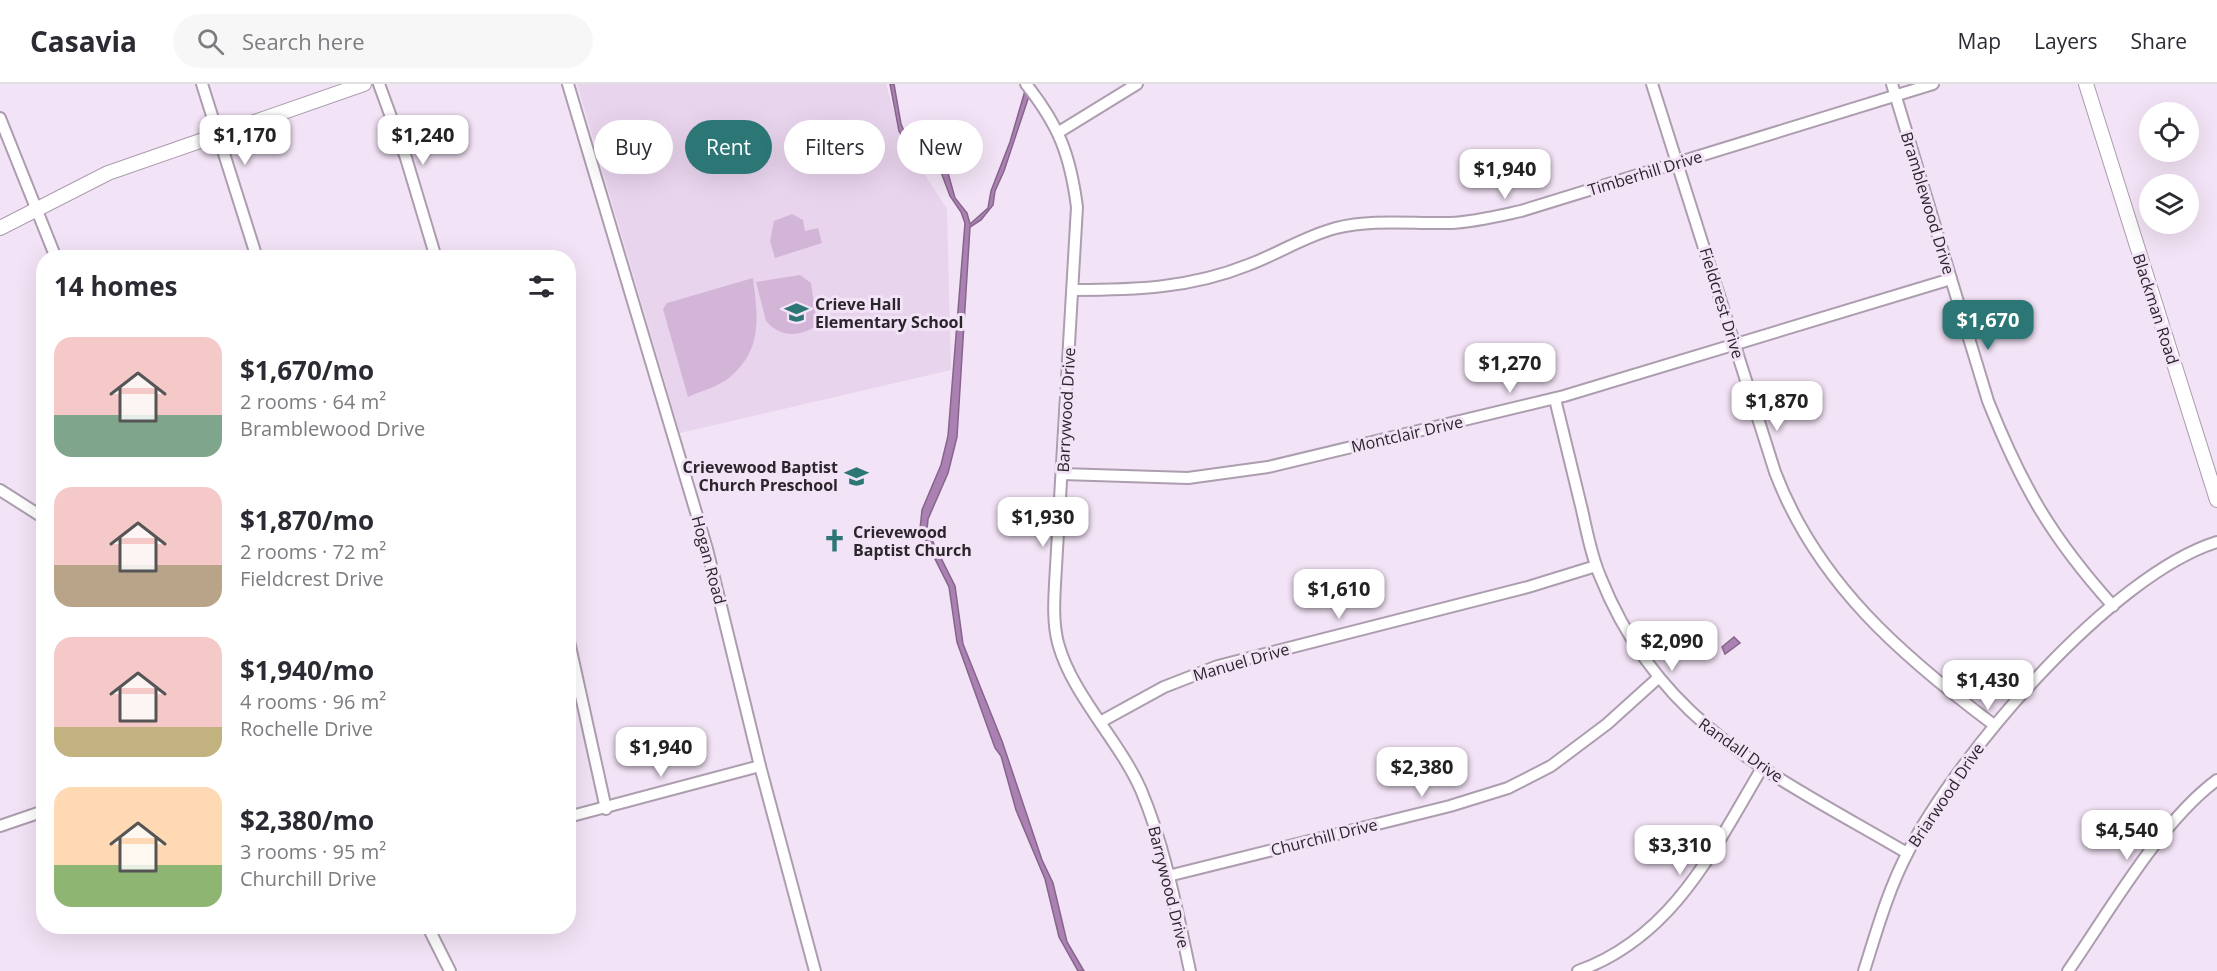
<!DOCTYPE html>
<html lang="en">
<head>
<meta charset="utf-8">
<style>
	:root { --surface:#fff; --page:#f7f7f7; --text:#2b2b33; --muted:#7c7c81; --line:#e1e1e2; --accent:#2c7676 }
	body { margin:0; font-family:"Open Sans",sans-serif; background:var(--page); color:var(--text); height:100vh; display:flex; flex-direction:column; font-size:22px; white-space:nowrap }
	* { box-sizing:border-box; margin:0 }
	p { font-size:20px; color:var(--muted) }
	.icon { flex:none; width:33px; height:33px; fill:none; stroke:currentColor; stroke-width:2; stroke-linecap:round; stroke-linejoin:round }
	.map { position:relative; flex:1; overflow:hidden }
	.side { position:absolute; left:36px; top:166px; width:540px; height:684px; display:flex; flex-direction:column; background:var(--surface); border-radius:24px; box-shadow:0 6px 24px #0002 }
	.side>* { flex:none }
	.guide { position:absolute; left:594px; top:36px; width:570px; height:54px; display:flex; gap:12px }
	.tools { position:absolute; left:2139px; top:18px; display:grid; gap:12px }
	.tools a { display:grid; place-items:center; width:60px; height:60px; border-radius:50%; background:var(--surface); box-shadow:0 6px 24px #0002; font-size:30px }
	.price { position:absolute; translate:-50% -51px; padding:0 14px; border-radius:12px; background:#fff; color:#222; font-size:20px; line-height:39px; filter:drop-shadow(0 2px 3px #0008) }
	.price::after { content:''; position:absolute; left:50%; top:36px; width:18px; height:14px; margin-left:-9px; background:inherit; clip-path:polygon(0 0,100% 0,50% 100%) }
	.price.current { background:var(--accent); color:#fff }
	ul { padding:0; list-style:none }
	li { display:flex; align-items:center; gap:18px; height:150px; padding:0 18px }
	li span { display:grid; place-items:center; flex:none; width:168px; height:120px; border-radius:18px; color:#555 }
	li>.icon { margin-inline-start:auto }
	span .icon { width:72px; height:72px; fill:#fffc; stroke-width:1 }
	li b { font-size:26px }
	h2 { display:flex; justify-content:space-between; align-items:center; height:72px; padding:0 18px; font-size:26px }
	.tag { padding:0 21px; border-radius:27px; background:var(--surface); box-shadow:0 6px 24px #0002; font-size:21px; line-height:54px }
	.tag.current { background:var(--accent); color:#fff }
	header { display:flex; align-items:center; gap:36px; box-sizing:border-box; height:84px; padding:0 30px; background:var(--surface); border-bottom:2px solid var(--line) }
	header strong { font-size:28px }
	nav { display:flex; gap:33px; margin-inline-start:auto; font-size:21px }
	.search { width:420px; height:54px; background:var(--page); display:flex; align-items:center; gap:15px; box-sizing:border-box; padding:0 21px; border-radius:33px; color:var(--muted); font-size:22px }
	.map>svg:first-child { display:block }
	.built { fill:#e9d4ed }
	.green { fill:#d3b5d8 }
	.water { fill:#ab81b3; stroke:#85658a; stroke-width:1.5 }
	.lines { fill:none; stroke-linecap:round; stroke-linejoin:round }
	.minor-casing { stroke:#ac9daf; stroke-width:14 }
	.tertiary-casing { stroke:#ac9daf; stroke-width:16 }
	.minor { stroke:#fff; stroke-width:10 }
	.tertiary { stroke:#fff; stroke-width:14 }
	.labels { text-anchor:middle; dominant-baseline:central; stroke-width:6; stroke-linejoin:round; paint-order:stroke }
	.street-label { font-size:16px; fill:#2b252c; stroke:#f3e3f6 }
	.poi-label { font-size:16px; font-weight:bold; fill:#2b252c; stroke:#f3e3f6; text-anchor:start }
</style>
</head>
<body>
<header>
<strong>Casavia</strong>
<div class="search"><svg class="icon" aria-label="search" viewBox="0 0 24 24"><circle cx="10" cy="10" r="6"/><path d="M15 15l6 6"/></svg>Search here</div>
<nav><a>Map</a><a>Layers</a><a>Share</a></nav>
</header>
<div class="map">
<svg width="2217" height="887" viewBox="0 0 2217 887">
	<rect width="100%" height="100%" fill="#f3e3f6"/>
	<polygon class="built" points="577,0 886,0 902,55 947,125 951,286 680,349"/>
	<g class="green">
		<polygon points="792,130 803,136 805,147 818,144 822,159 775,174 770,157 774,137"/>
		<path d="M800,191L811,199L817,241C801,253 780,254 766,237L756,198Z"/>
		<path d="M753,194C758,233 763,265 730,293C720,302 701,307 688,313L663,225L667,219Z"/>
	</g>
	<g class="water">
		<polygon points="890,0 894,0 901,40 908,56 925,67 933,79 948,89 955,114 967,129 970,140 988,124 991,107 1010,58 1027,0 1033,0 1004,87 995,107 993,121 981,136 970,143 957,353 948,389 928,435 927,446 955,502 963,560 1002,657 1042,776 1053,799 1067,858 1084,887 1078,887 1059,853 1045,795 1016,726 1001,672 995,664 957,558 949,503 920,445 922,426 941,381 948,352 965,139 961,128 950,112 941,88 926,81 921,69 908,62 899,47"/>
		<polygon points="1734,553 1740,559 1725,570 1722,563"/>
	</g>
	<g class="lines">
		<defs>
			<g id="minor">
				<polyline points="202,0 257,174"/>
				<polyline points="379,0 406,74 436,174"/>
				<polyline points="568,0 707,465 760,682 815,887"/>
				<path d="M1026,0C1059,42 1070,70 1077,123L1055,500C1054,519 1053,540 1058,559C1072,611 1119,656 1141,706C1165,763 1177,827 1190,887"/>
				<path d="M1652,0L1775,388C1817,499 1902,572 1994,641"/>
				<path d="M1892,0L1988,317C2022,402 2051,453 2113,522"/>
				<polyline points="0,34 56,174"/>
				<polyline points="1059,48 1137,0"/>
				<path d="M1074,206C1135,206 1191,204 1248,181C1278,170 1305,152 1336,144C1373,135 1412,140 1450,139C1474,138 1498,132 1521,127L1933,0"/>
				<path d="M1555,315C1564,352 1573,389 1582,426C1587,448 1591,471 1600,492C1660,643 1776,692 1907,769"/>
				<polyline points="1062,390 1188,394 1268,383 1564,312 1951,195"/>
				<polyline points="0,406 44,434"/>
				<polyline points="568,553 606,725"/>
				<polyline points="1102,637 1164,603 1218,582 1528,503 1596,482"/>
				<polyline points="568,733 760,682"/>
				<polyline points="0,742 44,727"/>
				<polyline points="1168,792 1450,722 1508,704 1551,682 1607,640 1658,594"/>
				<polyline points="428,843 450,887"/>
				<path d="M1578,887C1673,853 1714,765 1762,684"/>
				<path d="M1864,887C1877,846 1888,806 1908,768C1958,670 2111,491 2217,458"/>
				<path d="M2068,887C2109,828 2160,738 2217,696"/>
			</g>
			<g id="tertiary">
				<polyline points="2086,0 2217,416"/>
				<polyline points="0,144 108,89 364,0"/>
			</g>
		</defs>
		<use href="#minor" class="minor-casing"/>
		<use href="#tertiary" class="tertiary-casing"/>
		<use href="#minor" class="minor"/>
		<use href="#tertiary" class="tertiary"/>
	</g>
	<defs>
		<symbol id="school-bare" viewBox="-9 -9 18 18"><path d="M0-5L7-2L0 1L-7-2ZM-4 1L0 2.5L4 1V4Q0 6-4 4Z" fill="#2c7676" stroke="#f3e3f6" stroke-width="2.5" paint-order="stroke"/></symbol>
		<symbol id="church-bare" viewBox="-9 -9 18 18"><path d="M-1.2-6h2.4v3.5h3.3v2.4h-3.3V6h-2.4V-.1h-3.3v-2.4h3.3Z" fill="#2c7676" stroke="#f3e3f6" stroke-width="2.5" paint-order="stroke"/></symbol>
	</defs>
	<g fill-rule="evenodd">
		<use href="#school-bare" x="780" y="212" width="33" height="33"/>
		<use href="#school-bare" x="840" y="376" width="33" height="33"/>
		<use href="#church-bare" x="818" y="440" width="33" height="33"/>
	</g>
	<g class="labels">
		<g class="street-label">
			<text transform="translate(1645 89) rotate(-17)">Timberhill Drive</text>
			<text transform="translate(1928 119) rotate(73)">Bramblewood Drive</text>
			<text transform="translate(1722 219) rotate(73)">Fieldcrest Drive</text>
			<text transform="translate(2156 225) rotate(72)">Blackman Road</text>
			<text transform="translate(1066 326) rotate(-87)">Barrywood Drive</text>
			<text transform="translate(1407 350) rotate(-13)">Montclair Drive</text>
			<text transform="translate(709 476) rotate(75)">Hogan Road</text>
			<text transform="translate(1241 578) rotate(-16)">Manuel Drive</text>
			<text transform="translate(1741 666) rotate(35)">Randall Drive</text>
			<text transform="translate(1946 711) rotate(-56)">Briarwood Drive</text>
			<text transform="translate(1324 753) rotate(-14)">Churchill Drive</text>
			<text transform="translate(1169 803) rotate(76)">Barrywood Drive</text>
		</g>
		<g class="poi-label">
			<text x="815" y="220">Crieve Hall<tspan x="815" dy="18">Elementary School</tspan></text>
			<text x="838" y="383" text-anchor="end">Crievewood Baptist<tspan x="838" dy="18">Church Preschool</tspan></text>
			<text x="853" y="448">Crievewood<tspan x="853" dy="18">Baptist Church</tspan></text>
		</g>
	</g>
</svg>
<div class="tools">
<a><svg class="icon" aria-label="locate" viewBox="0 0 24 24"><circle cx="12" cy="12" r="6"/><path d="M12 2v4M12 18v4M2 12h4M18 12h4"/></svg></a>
<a><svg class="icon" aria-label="layers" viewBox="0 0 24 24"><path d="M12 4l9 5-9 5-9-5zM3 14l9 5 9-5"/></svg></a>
</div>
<b class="price" style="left:245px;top:82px">$1,170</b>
<b class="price" style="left:423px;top:82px">$1,240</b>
<b class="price" style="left:1505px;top:116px">$1,940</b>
<b class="price current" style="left:1988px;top:267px">$1,670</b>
<b class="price" style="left:1510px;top:310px">$1,270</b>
<b class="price" style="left:1777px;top:348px">$1,870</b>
<b class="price" style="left:1043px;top:464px">$1,930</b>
<b class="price" style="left:1339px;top:536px">$1,610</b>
<b class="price" style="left:1672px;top:588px">$2,090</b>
<b class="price" style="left:1988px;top:627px">$1,430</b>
<b class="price" style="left:661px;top:694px">$1,940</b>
<b class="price" style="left:1422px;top:714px">$2,380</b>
<b class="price" style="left:2127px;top:777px">$4,540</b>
<b class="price" style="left:1680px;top:792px">$3,310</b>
<div class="guide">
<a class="tag">Buy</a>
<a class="tag current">Rent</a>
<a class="tag">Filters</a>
<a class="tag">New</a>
</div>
<section class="side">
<h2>14 homes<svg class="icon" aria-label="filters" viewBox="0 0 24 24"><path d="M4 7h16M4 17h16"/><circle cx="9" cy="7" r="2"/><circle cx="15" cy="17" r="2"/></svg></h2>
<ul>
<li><span style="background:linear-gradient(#f6c9c9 65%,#7fa58c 0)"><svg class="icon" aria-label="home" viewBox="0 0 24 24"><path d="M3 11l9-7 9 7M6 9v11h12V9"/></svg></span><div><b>$1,670/mo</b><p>2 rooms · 64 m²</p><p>Bramblewood Drive</p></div></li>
<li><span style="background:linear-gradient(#f6c9c9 65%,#b9a48a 0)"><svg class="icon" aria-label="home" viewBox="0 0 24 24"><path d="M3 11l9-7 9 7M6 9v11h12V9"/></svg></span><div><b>$1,870/mo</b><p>2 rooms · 72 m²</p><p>Fieldcrest Drive</p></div></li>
<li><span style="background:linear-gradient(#f6c9c9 75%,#c2b280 0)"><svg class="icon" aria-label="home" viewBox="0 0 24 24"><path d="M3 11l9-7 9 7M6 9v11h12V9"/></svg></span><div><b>$1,940/mo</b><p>4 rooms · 96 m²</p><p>Rochelle Drive</p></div></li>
<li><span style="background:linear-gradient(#ffd9b3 65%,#8fb573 0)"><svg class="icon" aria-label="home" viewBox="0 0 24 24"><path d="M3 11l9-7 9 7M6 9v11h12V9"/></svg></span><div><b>$2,380/mo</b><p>3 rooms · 95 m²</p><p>Churchill Drive</p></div></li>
</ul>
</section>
</div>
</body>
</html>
